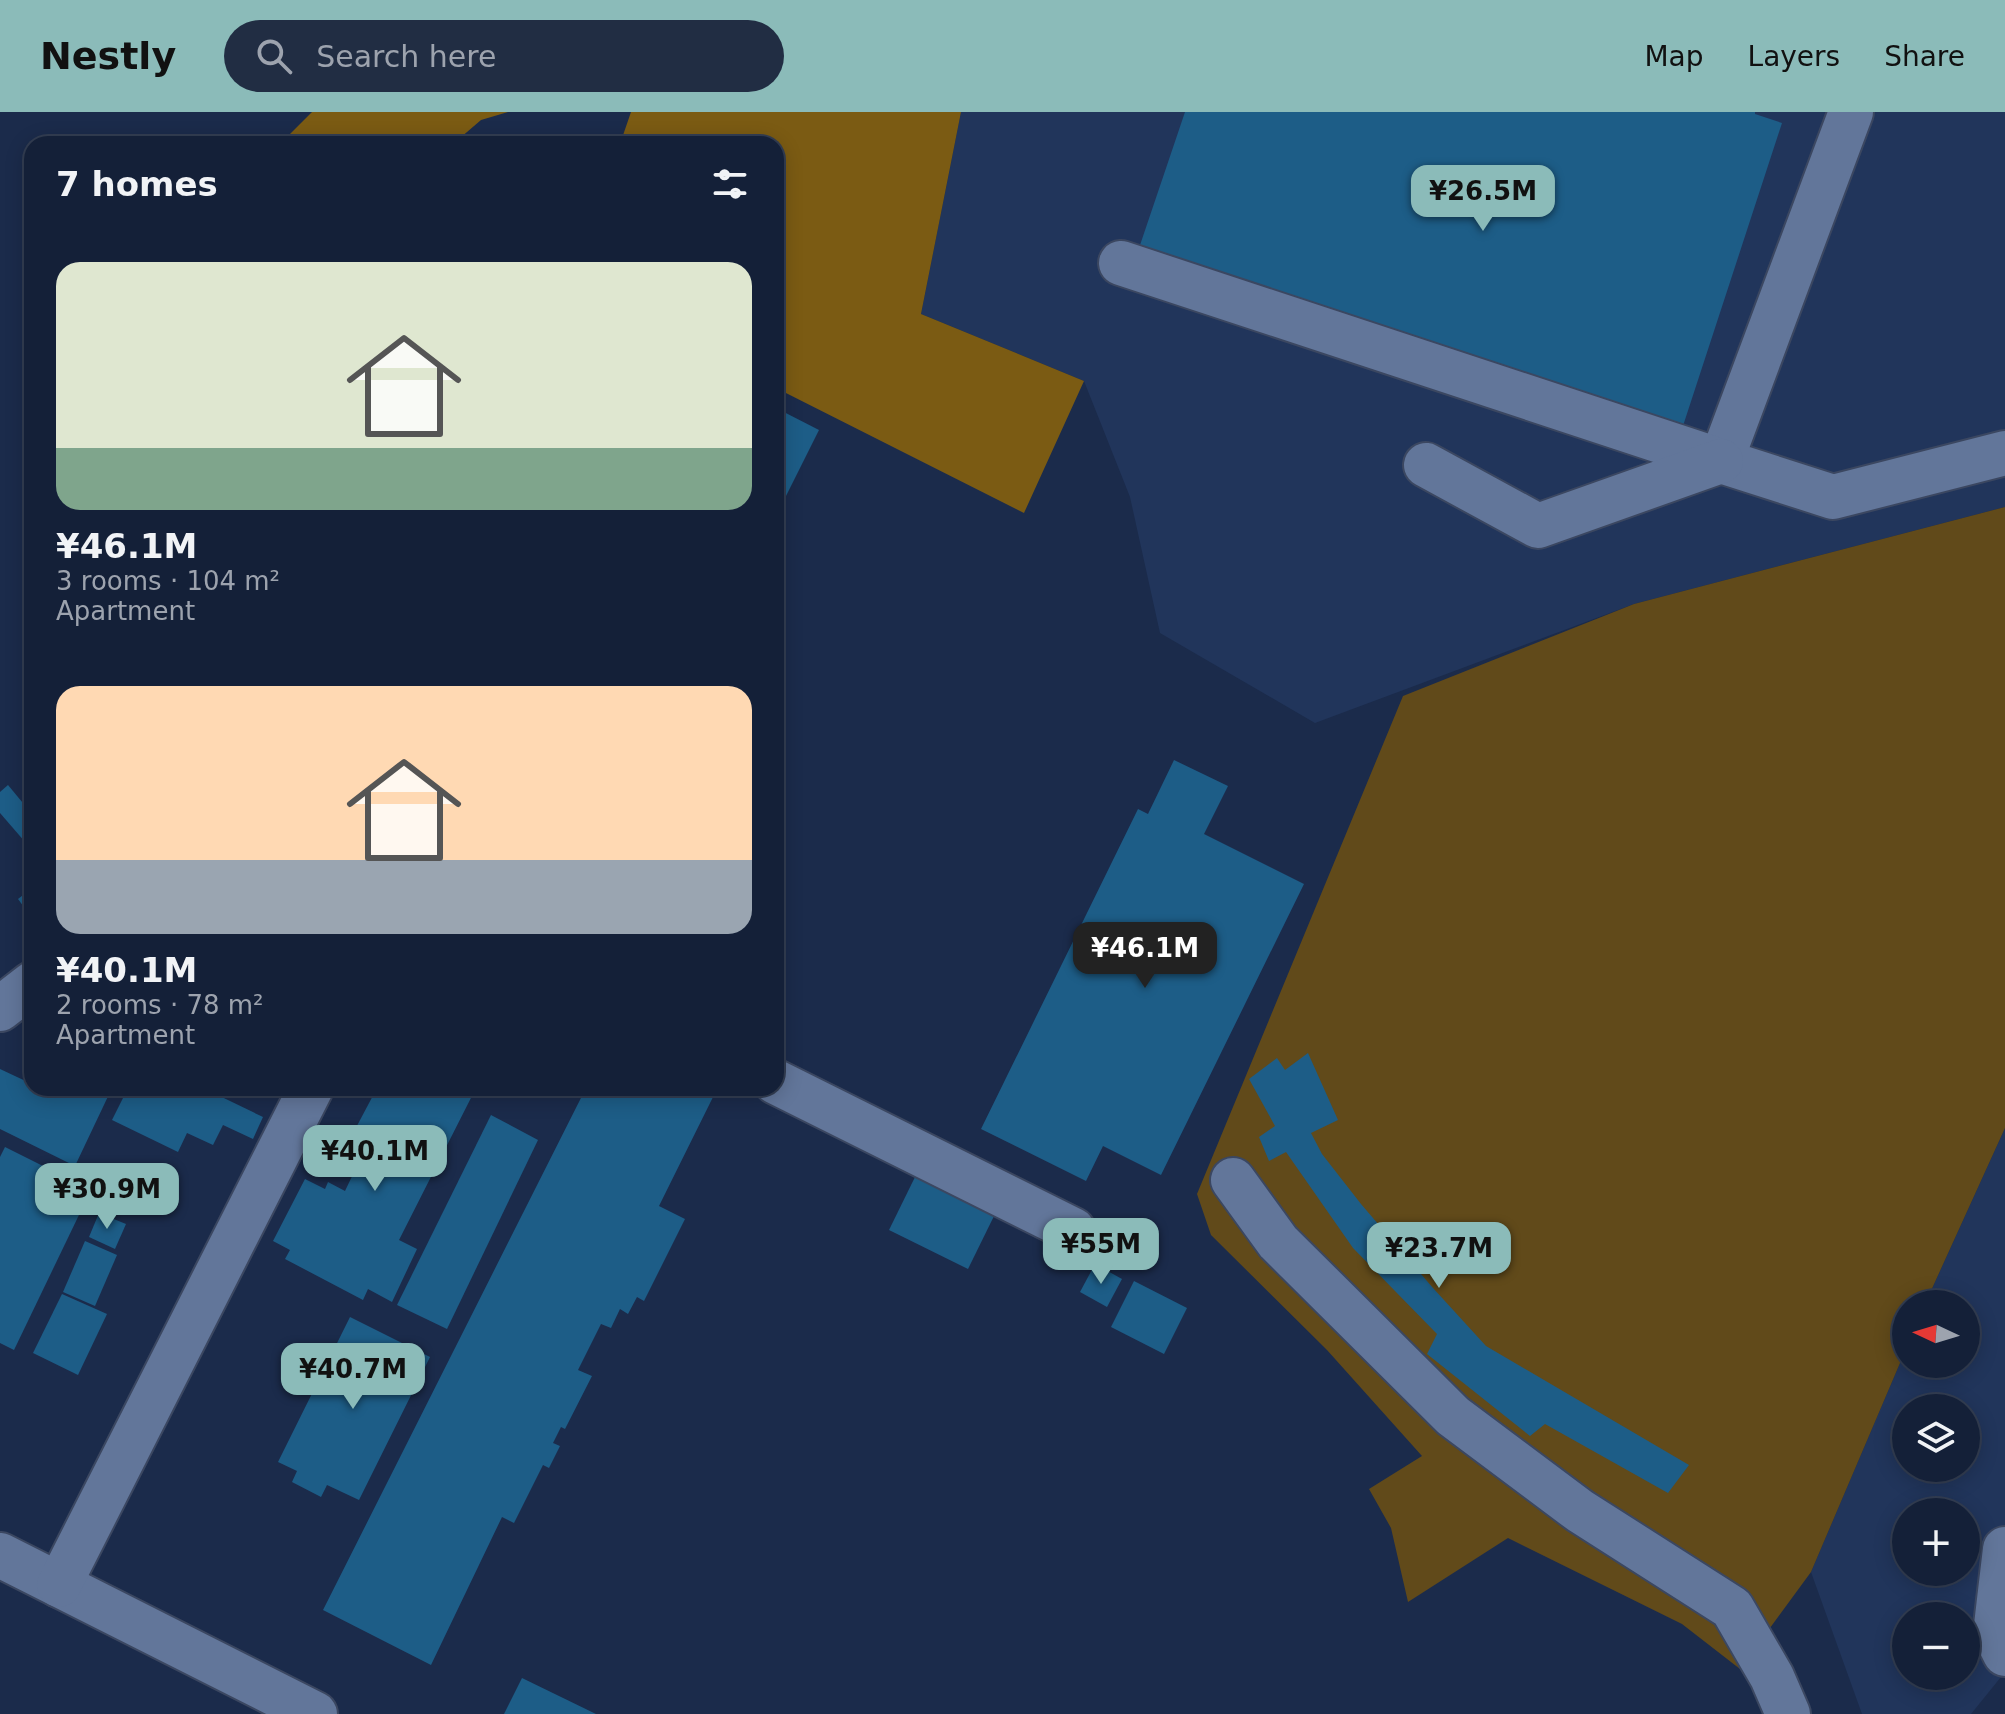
<!DOCTYPE html>
<html lang="en">
<head>
<meta charset="utf-8">
<style>
	:root { --surface:#142038; --page:#212d43; --text:#f1f3f6; --muted:#9da3ae; --line:#333e53; --accent:#8bbbb9 }
	body { margin:0; font-family:"DejaVu Sans",sans-serif; background:var(--page); color:var(--text); height:100vh; display:flex; flex-direction:column; font-size:30px; white-space:nowrap }
	* { box-sizing:border-box; margin:0 }
	p { font-size:26px; color:var(--muted) }
	.icon { flex:none; width:44px; height:44px; fill:none; stroke:currentColor; stroke-width:2; stroke-linecap:round; stroke-linejoin:round }
	.map { position:relative; flex:1; overflow:hidden }
	.drawer { position:absolute; left:24px; top:24px; width:760px; height:960px; display:flex; flex-direction:column; background:var(--surface); border-radius:24px; box-shadow:0 4px 20px #0003,0 0 0 2px var(--line) }
	.drawer>* { flex:none }
	.needle { width:52px; rotate:274deg }
	.tools { position:absolute; left:1892px; top:1178px; display:grid; gap:16px }
	.tools a { display:grid; place-items:center; width:88px; height:88px; border-radius:50%; background:var(--surface); box-shadow:0 4px 20px #0003,0 0 0 2px var(--line); font-size:40px }
	.price { position:absolute; translate:-50% -68px; padding:0 18px; border-radius:16px; background:var(--accent); color:#111; font-size:26px; line-height:52px; filter:drop-shadow(0 2px 4px #0008) }
	.price::after { content:''; position:absolute; left:50%; top:48px; width:24px; height:18px; margin-left:-12px; background:inherit; clip-path:polygon(0 0,100% 0,50% 100%) }
	.price.on { background:#222; color:#fff }
	ul { padding:0; list-style:none }
	li { display:grid; align-content:center; gap:16px; height:424px; padding:0 32px }
	li span { display:grid; place-items:center; height:248px; border-radius:24px; color:#555 }
	li>.icon { margin-inline-start:auto }
	span .icon { width:144px; height:144px; fill:#fffc; stroke-width:1 }
	li b { font-size:34px }
	h2 { display:flex; justify-content:space-between; align-items:center; height:96px; padding:0 32px; font-size:34px }
	header { display:flex; align-items:center; gap:48px; box-sizing:border-box; height:112px; padding:0 40px; background:var(--accent); color:#111 }
	header strong { font-size:38px }
	nav { display:flex; gap:44px; margin-inline-start:auto; font-size:28px }
	.search { width:560px; height:72px; background:var(--page); display:flex; align-items:center; gap:20px; box-sizing:border-box; padding:0 28px; border-radius:44px; color:var(--muted); font-size:30px }
	.map>svg:first-child { display:block }
	.built { fill:#21355b; fill-rule:evenodd }
	.green { fill:#614a1a }
	.forest { fill:#7b5b13 }
	.building { fill:#1d5d87 }
	.lines { fill:none; stroke-linecap:round; stroke-linejoin:round }
	.minor-casing { stroke:#3b4761; stroke-width:48 }
	.minor { stroke:#62769a; stroke-width:44 }
</style>
</head>
<body>
<header>
<strong>Nestly</strong>
<div class="search"><svg class="icon" aria-label="search" viewBox="0 0 24 24"><circle cx="10" cy="10" r="6"/><path d="M15 15l6 6"/></svg>Search here</div>
<nav><a>Map</a><a>Layers</a><a>Share</a></nav>
</header>
<div class="map">
<svg width="2005" height="1602" viewBox="0 0 2005 1602">
	<rect width="100%" height="100%" fill="#1b2b4b"/>
	<g class="built">
		<polygon points="961,0 2005,0 2005,395 1634,492 1315,611 1160,521 1130,385 1084,269 921,202"/>
		<path d="M2005,1016V1560L1971,1602H1862L1811,1460L1906,1237V1252H1966V1192H1925ZM1906,1296H1966V1356H1906ZM1906,1400H1966V1460H1906ZM1906,1504H1966V1564H1906Z"/>
	</g>
	<polygon class="green" points="2005,395 2005,1016 1925,1192 1906,1192 1906,1237 1811,1460 1740,1557 1682,1512 1508,1426 1408,1490 1391,1416 1369,1377 1422,1344 1327,1238 1211,1123 1197,1082 1403,584 1634,492"/>
	<g class="forest">
		<polygon points="312,0 508,0 481,8 453,32 280,32"/>
		<polygon points="631,0 961,0 921,202 1084,269 1024,401 776,276 776,32 620,32"/>
	</g>
	<g class="building">
		<polygon points="1185,0 1755,0 1755,2 1782,11 1681,320 1137,142"/>
		<polygon points="776,296 819,318 776,404"/>
		<polygon points="1174,648 1228,674 1204,722 1304,772 1161,1063 1103,1034 1086,1069 981,1017 1138,697 1148,702"/>
		<polygon points="8,673 32,702 32,738 0,701 0,680"/>
		<polygon points="32,776 32,806 18,787"/>
		<polygon points="1308,941 1338,1008 1311,1021 1322,1042 1361,1092 1433,1176 1486,1234 1689,1353 1668,1381 1545,1312 1530,1324 1427,1242 1437,1222 1353,1136 1286,1040 1269,1049 1259,1025 1275,1014 1249,967 1277,946 1285,958"/>
		<polygon points="0,957 32,972 32,976 39,976 59,986 64,976 112,976 75,1054 0,1017"/>
		<polygon points="128,976 203,976 263,1005 253,1027 223,1013 213,1033 187,1021 178,1040 112,1008"/>
		<polygon points="377,976 476,976 399,1128 417,1137 392,1190 368,1177 363,1188 285,1147 290,1138 273,1129 305,1067 325,1077 328,1070 345,1079 366,1035 350,1027"/>
		<polygon points="586,976 711,976 716,979 659,1094 685,1107 644,1189 637,1185 628,1202 620,1197 611,1216 601,1212 578,1258 592,1264 565,1317 561,1315 553,1331 560,1334 549,1356 543,1353 514,1411 502,1405 431,1553 323,1498"/>
		<polygon points="491,1003 538,1028 447,1217 397,1193"/>
		<polygon points="5,1035 91,1078 14,1238 0,1231 0,1045"/>
		<polygon points="916,1063 995,1102 968,1157 889,1118"/>
		<polygon points="99,1101 126,1112 115,1137 89,1125"/>
		<polygon points="85,1129 117,1143 95,1194 63,1180"/>
		<polygon points="1095,1152 1122,1167 1107,1195 1080,1180"/>
		<polygon points="1134,1169 1187,1196 1164,1242 1111,1215"/>
		<polygon points="62,1182 107,1202 78,1263 33,1241"/>
		<polygon points="350,1205 430,1245 359,1388 327,1373 321,1385 292,1370 297,1359 278,1350"/>
		<polygon points="522,1566 596,1602 504,1602"/>
	</g>
	<g class="lines">
		<defs>
			<g id="minor">
				<polyline points="1851,0 1721,349 1833,385 2005,341"/>
				<polyline points="1121,151 1721,349"/>
				<polyline points="1426,353 1538,414 1721,349"/>
				<polyline points="0,897 32,872"/>
				<polyline points="776,970 1073,1118"/>
				<polyline points="1233,1068 1278,1130 1453,1304 1580,1399 1732,1496 1772,1565 1788,1602"/>
				<polyline points="2005,1437 1995,1522 2005,1542"/>
				<polyline points="0,1443 315,1602"/>
				<polyline points="59,1473 311,976"/>
			</g>
		</defs>
		<use href="#minor" class="minor-casing"/>
		<use href="#minor" class="minor"/>
	</g>
</svg>
<div class="tools">
<a><svg class="needle" viewBox="-14 -14 28 28"><path d="M0-13l5 13h-10z" fill="#e53935"/><path d="M0 13l5-13h-10z" fill="#9da3ae"/></svg></a>
<a><svg class="icon" aria-label="layers" viewBox="0 0 24 24"><path d="M12 4l9 5-9 5-9-5zM3 14l9 5 9-5"/></svg></a>
<a>+</a>
<a>−</a>
</div>
<b class="price" style="left:1483px;top:121px">¥26.5M</b>
<b class="price on" style="left:1145px;top:878px">¥46.1M</b>
<b class="price" style="left:375px;top:1081px">¥40.1M</b>
<b class="price" style="left:107px;top:1119px">¥30.9M</b>
<b class="price" style="left:1101px;top:1174px">¥55M</b>
<b class="price" style="left:1439px;top:1178px">¥23.7M</b>
<b class="price" style="left:353px;top:1299px">¥40.7M</b>
<section class="drawer">
<h2>7 homes<svg class="icon" aria-label="filters" viewBox="0 0 24 24"><path d="M4 7h16M4 17h16"/><circle cx="9" cy="7" r="2"/><circle cx="15" cy="17" r="2"/></svg></h2>
<ul>
<li><span style="background:linear-gradient(#dfe7d0 75%,#7fa58c 0)"><svg class="icon" aria-label="home" viewBox="0 0 24 24"><path d="M3 11l9-7 9 7M6 9v11h12V9"/></svg></span><div><b>¥46.1M</b><p>3 rooms · 104 m²</p><p>Apartment</p></div></li>
<li><span style="background:linear-gradient(#ffd9b3 70%,#9aa5b1 0)"><svg class="icon" aria-label="home" viewBox="0 0 24 24"><path d="M3 11l9-7 9 7M6 9v11h12V9"/></svg></span><div><b>¥40.1M</b><p>2 rooms · 78 m²</p><p>Apartment</p></div></li>
</ul>
</section>
</div>
</body>
</html>
